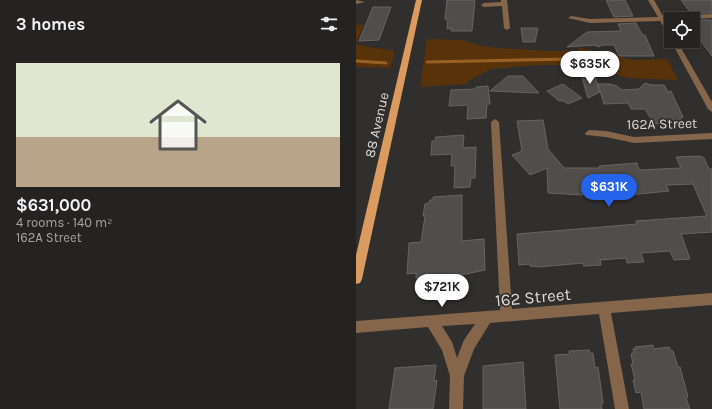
<!DOCTYPE html>
<html lang="en">
<head>
<meta charset="utf-8">
<style>
	:root { --surface:#252322; --page:#2d2b2a; --text:#f1f3f6; --muted:#a3a4a5; --line:#424040; --accent:#2563eb }
	body { margin:0; font-family:Karla,sans-serif; background:var(--page); color:var(--text); height:100vh; display:flex; flex-direction:column; font-size:15px; white-space:nowrap }
	* { box-sizing:border-box; margin:0 }
	p { font-size:13px; color:var(--muted) }
	.icon { flex:none; width:22px; height:22px; fill:none; stroke:currentColor; stroke-width:2; stroke-linecap:round; stroke-linejoin:round }
	.map { position:relative; flex:1; overflow:hidden }
	.sheet { display:flex; flex-direction:column; background:var(--surface); width:356px }
	.sheet>* { flex:none }
	.tools { position:absolute; left:308px; top:12px; display:grid; gap:8px }
	.tools a { display:grid; place-items:center; width:36px; height:36px; border-radius:0px; background:var(--surface); box-shadow:0 4px 16px #0002,0 0 0 1px var(--line); font-size:20px }
	.price { position:absolute; translate:-50% -34px; padding:0 9px; border-radius:14px; background:#fff; color:#222; font-size:13px; line-height:26px; filter:drop-shadow(0 1px 2px #0008) }
	.price::after { content:''; position:absolute; left:50%; top:24px; width:12px; height:9px; margin-left:-6px; background:inherit; clip-path:polygon(0 0,100% 0,50% 100%) }
	.price.selected { background:var(--accent); color:#fff }
	ul { padding:0; list-style:none }
	li { display:grid; align-content:center; gap:8px; height:212px; padding:0 16px }
	li+li { border-top:1px solid var(--line) }
	li span { display:grid; place-items:center; height:124px; border-radius:0px; color:#555 }
	li>.icon { margin-inline-start:auto }
	span .icon { width:72px; height:72px; fill:#fffc; stroke-width:1 }
	li b { font-size:17px }
	h2 { display:flex; justify-content:space-between; align-items:center; height:48px; padding:0 16px; font-size:17px }
	main { display:flex; flex:1; min-height:0 }
	.map>svg:first-child { display:block }
	.green { fill:#57320a }
	.lines { fill:none; stroke-linecap:round; stroke-linejoin:round }
	.stream { stroke:#996025; stroke-width:3 }
	.building { fill:#504d4b; stroke:#676462 }
	.minor { fill:#86664a; fill-rule:evenodd }
	.major { fill:#dc9b5e; fill-rule:evenodd }
	.labels { text-anchor:middle; dominant-baseline:central; stroke-width:3.5; stroke-linejoin:round; paint-order:stroke }
	.street-label { font-size:14px; fill:#dad8d7; stroke:#312f2d }
	.near-street-label { font-size:17px; fill:#dad8d7; stroke:#312f2d }
</style>
</head>
<body>
<main>
<section class="sheet">
<h2>3 homes<svg class="icon" aria-label="filters" viewBox="0 0 24 24"><path d="M4 7h16M4 17h16"/><circle cx="9" cy="7" r="2"/><circle cx="15" cy="17" r="2"/></svg></h2>
<ul>
<li><span style="background:linear-gradient(#dfe7d0 60%,#b9a48a 0)"><svg class="icon" aria-label="home" viewBox="0 0 24 24"><path d="M3 11l9-7 9 7M6 9v11h12V9"/></svg></span><div><b>$631,000</b><p>4 rooms · 140 m²</p><p>162A Street</p></div></li>
</ul>
</section>
<div class="map">
<svg width="356" height="409" viewBox="0 0 356 409">
	<rect width="100%" height="100%" fill="#312f2d"/>
	<g class="green">
		<polygon points="0,25 8,25 0,43 1,45 39,51 34,68 0,67"/>
		<polygon points="71,39 106,40 126,46 142,48 194,51 223,51 222,47 276,60 311,59 322,80 271,78 227,65 183,65 135,69 114,80 109,84 64,87"/>
	</g>
	<g class="lines">
		<g class="stream">
			<polyline points="0,61 30,63"/>
			<polyline points="71,62 213,59"/>
		</g>
	</g>
	<g class="building">
		<polygon points="91,0 119,0 116,31 95,31 95,28 91,29 92,20 90,20 89,18"/>
		<polygon points="250,0 269,0 277,16 258,17"/>
		<polygon points="325,0 356,0 356,13 335,13"/>
		<polygon points="17,7 35,7 23,40 3,41"/>
		<polygon points="337,20 356,20 356,56 337,30"/>
		<polygon points="280,23 284,31 287,35 289,35 298,56 263,56 258,45 246,45 243,47 238,45 211,47 231,32 265,31 262,24"/>
		<polygon points="165,28 182,28 179,42 167,42"/>
		<polygon points="225,74 238,74 244,92 232,98"/>
		<polygon points="152,76 167,76 183,93 134,91"/>
		<polygon points="289,83 295,85 308,85 312,92 315,91 327,117 321,122 298,124 289,109 275,109 272,103 248,104 242,84 254,84 261,86 266,90 283,89"/>
		<polygon points="207,84 226,98 212,104 208,101 203,101 191,91"/>
		<polygon points="132,86 134,104 131,104 130,118 111,119 112,105 93,106 95,90 120,89 120,87"/>
		<polygon points="187,120 192,149 208,168 244,168 243,166 281,163 283,170 325,168 320,157 344,156 348,158 353,169 356,169 356,232 325,234 334,259 318,260 314,251 285,253 288,262 271,263 270,258 244,260 245,265 228,266 227,263 182,267 174,266 174,264 163,265 161,234 281,224 280,221 351,216 337,184 310,185 313,191 272,195 270,190 227,194 227,195 192,193 191,168 174,175 156,155 166,151 161,121"/>
		<polygon points="108,135 107,148 120,147 119,178 115,178 114,187 98,188 99,166 95,166 96,154 75,155 76,141 79,141 80,137"/>
		<polygon points="106,195 106,241 128,239 129,270 110,274 60,278 60,273 51,274 53,243 65,242 69,216 67,216 69,204 73,203 74,200 77,200 77,197"/>
		<polygon points="297,345 298,349 313,347 315,351 317,351 322,367 324,367 332,397 330,398 334,409 288,409 285,392 280,393 277,380 279,380 275,364 277,364 275,354 278,353 277,349 280,349 279,347"/>
		<polygon points="233,350 234,353 237,353 239,368 242,367 247,403 245,403 246,409 204,409 199,355 214,354 213,351"/>
		<polygon points="167,362 170,409 127,409 127,366"/>
		<polygon points="80,365 78,381 81,380 77,409 33,409 39,368"/>
	</g>
	<g class="lines">
		<g class="minor">
			<polygon points="0,0 9,2 0,4"/>
			<polygon points="145,0 151,0 154,28 151,30 148,28 146,6 128,7 125,5 128,3 145,2"/>
			<polygon points="292,0 298,0 307,16 356,14 356,18 309,20 315,30 315,37 313,36 304,21 234,23 212,18 215,16 234,19 302,17"/>
			<polygon points="315,41 321,41 356,102 356,112 352,109"/>
			<path d="M139,119L143,122L156,309L356,293V305L255,313L273,409H259L243,314L134,323L118,349L108,376L107,409H93L94,376L86,350L72,327L0,333V321L144,310L135,122ZM119,324L108,340L101,358L96,342L86,326Z"/>
			<polygon points="233,130 250,131 278,137 356,133 356,139 278,143 250,137 230,135 229,133"/>
		</g>
		<polygon class="major" points="60,0 66,0 6,279 4,283 0,284 0,255"/>
	</g>
	<g class="labels">
		<g class="street-label">
			<text transform="translate(306 124) rotate(-1)">162A Street</text>
			<text transform="translate(21 125) rotate(-77)">88 Avenue</text>
		</g>
		<g class="near-street-label">
			<text transform="translate(177 297) rotate(-5)">162 Street</text>
		</g>
	</g>
</svg>
<div class="tools">
<a><svg class="icon" aria-label="locate" viewBox="0 0 24 24"><circle cx="12" cy="12" r="6"/><path d="M12 2v4M12 18v4M2 12h4M18 12h4"/></svg></a>
</div>
<b class="price" style="left:234px;top:85px">$635K</b>
<b class="price selected" style="left:253px;top:208px">$631K</b>
<b class="price" style="left:86px;top:308px">$721K</b>
</div>
</main>
</body>
</html>
